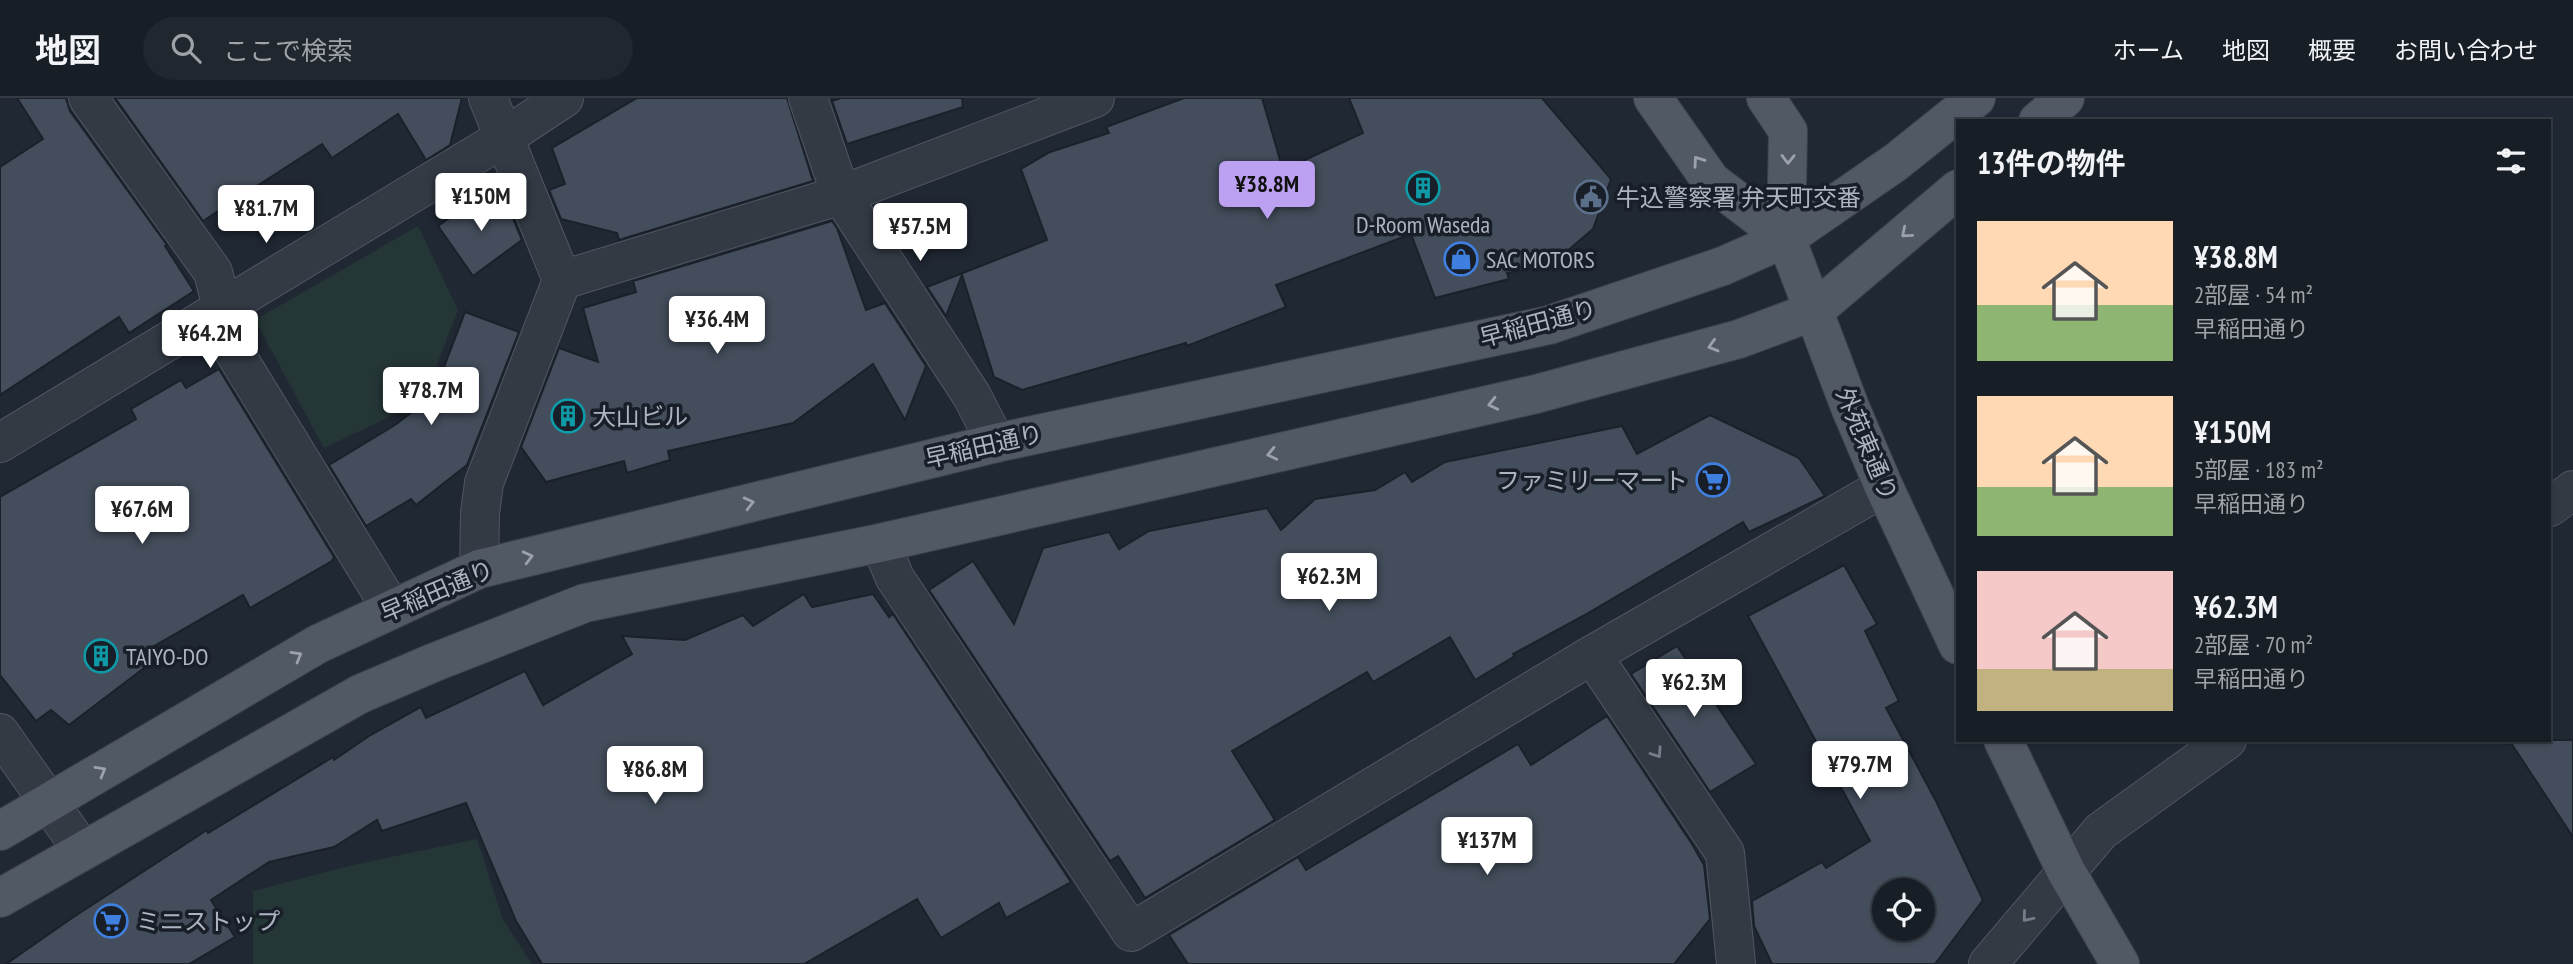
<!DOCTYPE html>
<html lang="ja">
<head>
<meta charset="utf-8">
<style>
	:root { --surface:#181e26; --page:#21272e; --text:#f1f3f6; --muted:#9fa2a7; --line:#363c43; --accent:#bca0f2 }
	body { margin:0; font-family:"PT Sans Narrow","Noto Sans JP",sans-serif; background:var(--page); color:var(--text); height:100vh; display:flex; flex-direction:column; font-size:26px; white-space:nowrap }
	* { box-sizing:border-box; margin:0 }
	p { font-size:23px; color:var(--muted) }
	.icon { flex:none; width:38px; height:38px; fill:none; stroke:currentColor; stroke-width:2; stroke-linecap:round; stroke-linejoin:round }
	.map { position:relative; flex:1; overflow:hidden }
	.side { position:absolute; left:1956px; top:21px; width:595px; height:623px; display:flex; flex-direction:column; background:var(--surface); border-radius:0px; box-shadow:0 2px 5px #0004,0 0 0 2px var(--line) }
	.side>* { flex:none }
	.tools { position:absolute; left:1872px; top:780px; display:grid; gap:14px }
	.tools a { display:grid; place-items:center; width:63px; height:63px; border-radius:50%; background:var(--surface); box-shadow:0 2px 5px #0004,0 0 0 2px var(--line); font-size:35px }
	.price { position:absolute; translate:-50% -60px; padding:0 16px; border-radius:7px; background:#fff; color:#222; font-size:23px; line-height:46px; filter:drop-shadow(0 2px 4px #0008) }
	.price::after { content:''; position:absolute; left:50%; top:42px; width:21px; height:16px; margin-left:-10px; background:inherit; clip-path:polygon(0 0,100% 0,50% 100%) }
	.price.selected { background:var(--accent); color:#111 }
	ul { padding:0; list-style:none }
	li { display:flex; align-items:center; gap:21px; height:175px; padding:0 21px }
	li span { display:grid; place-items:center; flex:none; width:196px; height:140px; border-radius:0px; color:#555 }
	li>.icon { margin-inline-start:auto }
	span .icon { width:84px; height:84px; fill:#fffc; stroke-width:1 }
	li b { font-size:30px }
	h2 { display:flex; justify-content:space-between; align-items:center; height:84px; padding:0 21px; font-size:30px }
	header { display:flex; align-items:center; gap:42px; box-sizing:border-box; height:98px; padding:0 35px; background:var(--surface); border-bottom:2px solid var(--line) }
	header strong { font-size:33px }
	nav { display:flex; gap:38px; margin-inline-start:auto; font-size:24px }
	.search { width:490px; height:63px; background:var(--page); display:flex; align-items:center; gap:18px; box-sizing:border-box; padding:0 24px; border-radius:38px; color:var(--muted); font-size:26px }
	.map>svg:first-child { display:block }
	.green { fill:#253636 }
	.building { fill:#434d5b; stroke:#1a212a; stroke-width:2; fill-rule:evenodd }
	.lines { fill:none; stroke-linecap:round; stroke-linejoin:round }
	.minor-casing { stroke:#505762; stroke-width:40 }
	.major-casing { stroke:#3c434e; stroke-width:40 }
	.minor { stroke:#333a44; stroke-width:38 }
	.major { stroke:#515964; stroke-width:38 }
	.oneway { stroke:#9ba2ae }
	.oneway2 { stroke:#767d89 }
	.labels { text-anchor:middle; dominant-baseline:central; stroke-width:7; stroke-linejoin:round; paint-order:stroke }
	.poi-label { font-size:24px; fill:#adb4c1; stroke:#191f28; text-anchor:start }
	.street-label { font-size:24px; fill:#adb4c1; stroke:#191f28 }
</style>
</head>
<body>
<header>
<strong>地図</strong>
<div class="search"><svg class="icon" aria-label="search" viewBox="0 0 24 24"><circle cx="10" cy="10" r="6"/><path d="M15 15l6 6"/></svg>ここで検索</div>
<nav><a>ホーム</a><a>地図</a><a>概要</a><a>お問い合わせ</a></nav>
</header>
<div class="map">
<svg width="2573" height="866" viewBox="0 0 2573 866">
	<rect width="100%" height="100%" fill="#202833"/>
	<g class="green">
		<polygon points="418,128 458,212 423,303 324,350 255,222"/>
		<polygon points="477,741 503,822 532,866 253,866 253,793 353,767"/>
	</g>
	<g class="building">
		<polygon points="17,0 66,0 70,13 167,147 165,148 194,193 129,235 119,219 0,297 0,69 43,41"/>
		<polygon points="115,0 462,0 450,47 426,62 398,16 332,60 322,46 203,123"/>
		<polygon points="637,0 787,0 813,83 619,142 617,135 561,121 549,92 565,86 552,50"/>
		<polygon points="841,0 962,0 963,9 847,46 832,3"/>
		<polygon points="1184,0 1262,0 1283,72 1363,35 1349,0 1542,0 1611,81 1593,131 1551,167 1507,175 1509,181 1435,200 1411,136 1276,187 1286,209 1187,248 1186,245 1022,292 994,279 962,177 946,218 927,189 1047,142 1021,71 1050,54 1109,35 1106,29"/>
		<polygon points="486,94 499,112 508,108 522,142 473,178 438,128"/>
		<polygon points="832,123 837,130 866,212 885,205 926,268 905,322 873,266 793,325 668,353 670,362 627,375 624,363 546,384 521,349 559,250 598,264 583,210 636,194 633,183"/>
		<polygon points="465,214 519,234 467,367 416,407 411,401 366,428 329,367 395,327 433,298"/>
		<polygon points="219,271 334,459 332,463 250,510 243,497 149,551 156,561 69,627 51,612 36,623 0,577 0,399 136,321 131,311 181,282 186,290"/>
		<polygon points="1710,317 1799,360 1825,398 1749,434 1743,424 1583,518 1513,556 1515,558 1475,582 1450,539 1373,584 1367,574 1232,653 1275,722 1145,800 1118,758 1110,763 929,492 973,463 1014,526 1043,450 1109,434 1119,451 1149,433 1267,410 1281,432 1315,401 1375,392 1405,374 1412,384 1445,364 1622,328 1637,356"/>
		<path d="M1844,467L1877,526L1865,533L1899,603L1886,610L1937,705L1983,802L1935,866H1772L1754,828L1752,803L1822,764L1826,770L1870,743L1748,518ZM1885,793H1923V831H1885Z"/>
		<polygon points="804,496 812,509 873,496 889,519 893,516 1071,784 1006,820 999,805 941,840 917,801 804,866 542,866 516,823 466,705 382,733 377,722 334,749 269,764 211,802 235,839 189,866 6,866 72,820 207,732 208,735 333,659 334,662 369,638 421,609 426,620 525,573 543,607 632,556 622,538 685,542 743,517 753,528"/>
		<polygon points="1677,548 1756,666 1710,694 1631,576"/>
		<polygon points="1607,618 1692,746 1704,767 1710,821 1674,866 1188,866 1169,837 1298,759 1306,772 1518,646 1531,667"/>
		<polygon points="2509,642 2573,642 2573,739"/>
	</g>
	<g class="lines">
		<defs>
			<g id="minor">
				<polyline points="88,0 213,174 233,252 391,510"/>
				<polyline points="808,0 841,97 972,298 996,345"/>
				<polyline points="562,182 841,97 1095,0"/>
				<polyline points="0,345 505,39 564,0"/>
				<polyline points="2550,409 2573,392"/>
				<polyline points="880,445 895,480 1131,834 1592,557 1884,389"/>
				<polyline points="479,471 480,415 484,385 562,182 488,0"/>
				<polyline points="1592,557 1725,755 1736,866"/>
				<polyline points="0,635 83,753"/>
				<polyline points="1988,866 2101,733 2227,642"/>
			</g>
			<g id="major">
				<polyline points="1653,0 1711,83 1786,140"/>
				<polyline points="1766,0 1788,33 1786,140 1850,309 1884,389 1958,547"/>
				<polyline points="2038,23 2065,0"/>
				<polyline points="2003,642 2066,773 2120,866"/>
				<polyline points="0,733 318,546 479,471 996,345 1549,227 1723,168 1786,140 1896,64 1976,0"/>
				<polyline points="0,800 360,596 435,564 585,505 880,445 1536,296 1739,241 1814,213 1958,91"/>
			</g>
		</defs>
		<use href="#minor" class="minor-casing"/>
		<use href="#major" class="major-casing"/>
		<use href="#minor" class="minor"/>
		<use href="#major" class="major"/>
	</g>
	<defs><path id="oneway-chevron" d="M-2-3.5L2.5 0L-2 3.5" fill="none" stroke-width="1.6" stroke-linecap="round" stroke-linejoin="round" transform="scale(1.75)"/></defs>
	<g class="oneway">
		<use href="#oneway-chevron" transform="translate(1788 61) rotate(91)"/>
		<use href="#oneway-chevron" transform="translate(1698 63) rotate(-125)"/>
		<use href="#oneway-chevron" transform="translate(1906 135) rotate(140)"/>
		<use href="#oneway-chevron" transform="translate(1713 248) rotate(164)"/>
		<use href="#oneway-chevron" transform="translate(1493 306) rotate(167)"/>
		<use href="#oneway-chevron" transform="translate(1272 356) rotate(167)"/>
		<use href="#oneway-chevron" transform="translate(749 405) rotate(-14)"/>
		<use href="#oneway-chevron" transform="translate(528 459) rotate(-14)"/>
		<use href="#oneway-chevron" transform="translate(297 558) rotate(-30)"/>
		<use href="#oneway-chevron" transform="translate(101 673) rotate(-30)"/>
	</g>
	<g class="oneway2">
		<use href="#oneway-chevron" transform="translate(1657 655) rotate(56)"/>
		<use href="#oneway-chevron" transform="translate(2027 819) rotate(130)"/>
	</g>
	<defs>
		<symbol id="building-ring" viewBox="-11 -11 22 22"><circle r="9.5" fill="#191f28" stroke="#0f9aa8" stroke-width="1.5"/><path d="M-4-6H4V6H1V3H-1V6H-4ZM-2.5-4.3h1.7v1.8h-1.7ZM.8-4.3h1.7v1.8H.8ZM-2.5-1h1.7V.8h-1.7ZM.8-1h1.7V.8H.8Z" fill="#0f9aa8"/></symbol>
		<symbol id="civic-ring" viewBox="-11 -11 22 22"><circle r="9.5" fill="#191f28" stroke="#5c6f8a" stroke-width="1.5"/><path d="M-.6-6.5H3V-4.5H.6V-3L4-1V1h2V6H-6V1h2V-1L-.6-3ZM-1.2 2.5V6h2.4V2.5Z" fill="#5c6f8a"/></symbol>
		<symbol id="shop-ring" viewBox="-11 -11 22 22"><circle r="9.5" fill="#191f28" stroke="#3f7fe0" stroke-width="1.5"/><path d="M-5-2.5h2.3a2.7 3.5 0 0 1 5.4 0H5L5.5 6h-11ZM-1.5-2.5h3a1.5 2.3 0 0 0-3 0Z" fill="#3f7fe0"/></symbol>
		<symbol id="supermarket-ring" viewBox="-11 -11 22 22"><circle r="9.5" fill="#191f28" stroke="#3f7fe0" stroke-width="1.5"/><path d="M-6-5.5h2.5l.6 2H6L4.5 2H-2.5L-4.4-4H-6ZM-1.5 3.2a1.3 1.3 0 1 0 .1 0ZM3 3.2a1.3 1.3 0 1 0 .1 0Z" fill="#3f7fe0"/></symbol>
	</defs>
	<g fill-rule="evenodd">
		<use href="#building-ring" x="1404" y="71" width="38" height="38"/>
		<use href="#civic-ring" x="1572" y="80" width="38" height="38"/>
		<use href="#shop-ring" x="1442" y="142" width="38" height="38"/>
		<use href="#building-ring" x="549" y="299" width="38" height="38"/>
		<use href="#supermarket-ring" x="1694" y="363" width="38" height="38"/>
		<use href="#building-ring" x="82" y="539" width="38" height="38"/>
		<use href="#supermarket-ring" x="92" y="804" width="38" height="38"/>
	</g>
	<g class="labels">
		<g class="poi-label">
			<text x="1616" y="99">牛込警察署 弁天町交番</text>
			<text x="1423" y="126" text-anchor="middle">D-Room Waseda</text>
			<text x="1486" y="161">SAC MOTORS</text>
			<text x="592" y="318">大山ビル</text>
			<text x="1688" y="382" text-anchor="end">ファミリーマート</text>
			<text x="126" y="558">TAIYO-DO</text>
			<text x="136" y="823">ミニストップ</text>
		</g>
		<g class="street-label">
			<text transform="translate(1538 225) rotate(-15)">早稲田通り</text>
			<text transform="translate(1867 346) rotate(67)">外苑東通り</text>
			<text transform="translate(984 348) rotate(-13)">早稲田通り</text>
			<text transform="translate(437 493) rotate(-23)">早稲田通り</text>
		</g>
	</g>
</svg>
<div class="tools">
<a><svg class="icon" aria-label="locate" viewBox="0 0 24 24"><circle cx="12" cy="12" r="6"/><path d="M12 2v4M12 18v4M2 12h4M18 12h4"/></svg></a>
</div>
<b class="price selected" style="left:1267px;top:123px">¥38.8M</b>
<b class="price" style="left:481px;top:135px">¥150M</b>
<b class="price" style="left:266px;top:147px">¥81.7M</b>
<b class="price" style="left:920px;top:165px">¥57.5M</b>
<b class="price" style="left:717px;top:258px">¥36.4M</b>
<b class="price" style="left:210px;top:272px">¥64.2M</b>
<b class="price" style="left:431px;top:329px">¥78.7M</b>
<b class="price" style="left:142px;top:448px">¥67.6M</b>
<b class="price" style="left:1329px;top:515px">¥62.3M</b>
<b class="price" style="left:1694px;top:621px">¥62.3M</b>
<b class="price" style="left:1860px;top:703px">¥79.7M</b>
<b class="price" style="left:655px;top:708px">¥86.8M</b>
<b class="price" style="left:1487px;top:779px">¥137M</b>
<section class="side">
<h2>13件の物件<svg class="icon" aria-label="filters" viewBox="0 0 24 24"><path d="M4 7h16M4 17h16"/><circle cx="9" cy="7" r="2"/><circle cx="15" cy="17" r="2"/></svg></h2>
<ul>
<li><span style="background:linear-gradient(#ffd9b3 60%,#8fb573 0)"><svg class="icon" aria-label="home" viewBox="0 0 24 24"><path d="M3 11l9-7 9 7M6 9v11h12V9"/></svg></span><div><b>¥38.8M</b><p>2部屋 · 54 m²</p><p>早稲田通り</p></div></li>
<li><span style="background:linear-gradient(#ffd9b3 65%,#8fb573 0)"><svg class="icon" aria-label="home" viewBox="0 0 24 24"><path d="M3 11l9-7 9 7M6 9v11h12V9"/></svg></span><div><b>¥150M</b><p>5部屋 · 183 m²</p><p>早稲田通り</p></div></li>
<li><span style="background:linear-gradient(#f6c9c9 70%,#c2b280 0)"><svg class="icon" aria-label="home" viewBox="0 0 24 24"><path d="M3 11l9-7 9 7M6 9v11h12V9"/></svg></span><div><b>¥62.3M</b><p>2部屋 · 70 m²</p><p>早稲田通り</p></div></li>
</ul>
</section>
</div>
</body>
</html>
